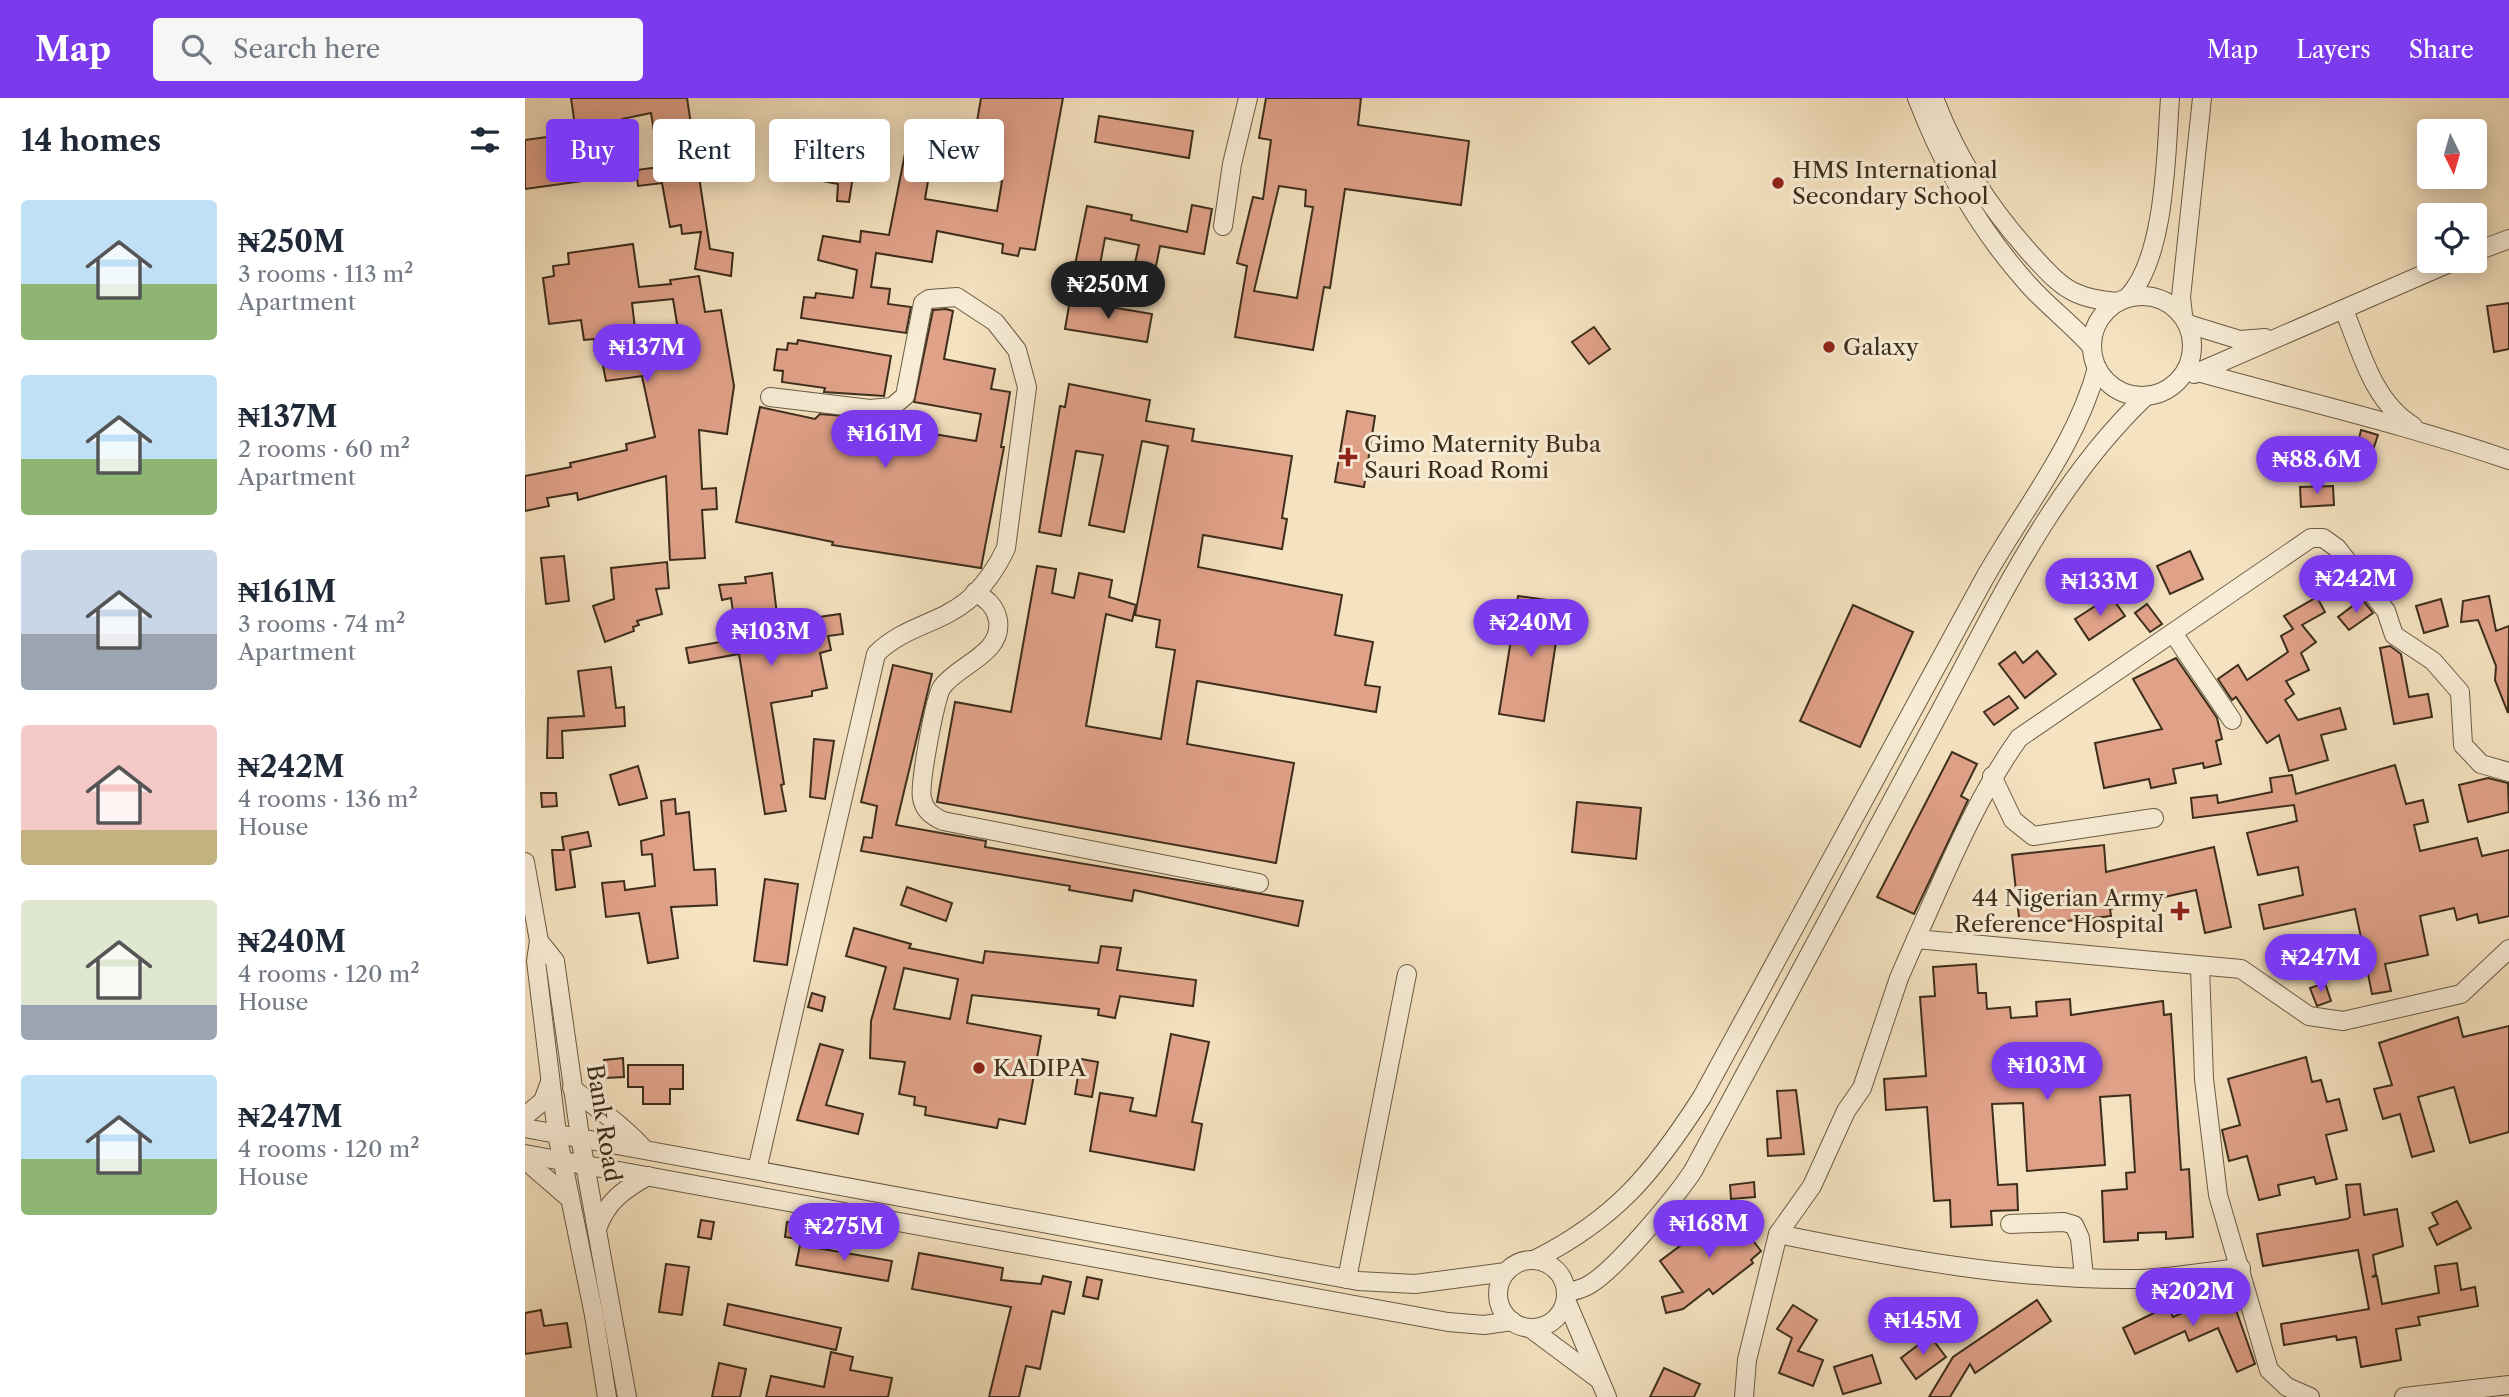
<!DOCTYPE html>
<html lang="en">
<head>
<meta charset="utf-8">
<style>
	:root { --surface:#fff; --page:#f6f6f7; --text:#1f2937; --muted:#747a83; --accent:#7c3aed }
	body { margin:0; font-family:"Libre Caslon Text",serif; background:var(--page); color:var(--text); height:100vh; display:flex; flex-direction:column; font-size:26px; white-space:nowrap }
	* { box-sizing:border-box; margin:0 }
	p { font-size:23px; color:var(--muted) }
	.icon { flex:none; width:38px; height:38px; fill:none; stroke:currentColor; stroke-width:2; stroke-linecap:round; stroke-linejoin:round }
	.map { position:relative; flex:1; overflow:hidden }
	.details { display:flex; flex-direction:column; background:var(--surface); width:525px }
	.details>* { flex:none }
	.guide { position:absolute; left:21px; top:21px; width:665px; height:63px; display:flex; gap:14px }
	.needle { width:46px; rotate:175deg }
	.fabs { position:absolute; left:1892px; top:21px; display:grid; gap:14px }
	.fabs a { display:grid; place-items:center; width:70px; height:70px; border-radius:7px; background:var(--surface); box-shadow:0 4px 18px #0003; font-size:35px }
	.price { position:absolute; translate:-50% -60px; padding:0 16px; border-radius:24px; background:var(--accent); color:#fff; font-size:23px; line-height:46px; filter:drop-shadow(0 2px 4px #0008) }
	.price::after { content:''; position:absolute; left:50%; top:42px; width:21px; height:16px; margin-left:-10px; background:inherit; clip-path:polygon(0 0,100% 0,50% 100%) }
	.price.active { background:#222; color:#fff }
	ul { padding:0; list-style:none }
	li { display:flex; align-items:center; gap:21px; height:175px; padding:0 21px }
	li span { display:grid; place-items:center; flex:none; width:196px; height:140px; border-radius:7px; color:#555 }
	li>.icon { margin-inline-start:auto }
	span .icon { width:84px; height:84px; fill:#fffc; stroke-width:1 }
	li b { font-size:30px }
	h2 { display:flex; justify-content:space-between; align-items:center; height:84px; padding:0 21px; font-size:30px }
	.tag { padding:0 24px; border-radius:7px; background:var(--surface); box-shadow:0 4px 18px #0003; font-size:24px; line-height:63px }
	.tag.active { background:var(--accent); color:#fff }
	header { display:flex; align-items:center; gap:42px; box-sizing:border-box; height:98px; padding:0 35px; background:var(--accent); color:#fff }
	header strong { font-size:33px }
	nav { display:flex; gap:38px; margin-inline-start:auto; font-size:24px }
	.search { width:490px; height:63px; background:var(--page); display:flex; align-items:center; gap:18px; box-sizing:border-box; padding:0 24px; border-radius:7px; color:var(--muted); font-size:26px }
	main { display:flex; flex:1; min-height:0 }
	.map>svg:first-child { display:block }
	.building { fill:#e0a189; stroke:#3c2e1b; stroke-width:2; fill-rule:evenodd }
	.lines { fill:none; stroke-linecap:round; stroke-linejoin:round }
	.minor-casing { stroke:#6a5b44; stroke-width:20 }
	.minor { stroke:#f8ecd6; stroke-width:18 }
	.poi-dot { fill:#8f2418; stroke:#f8ecd6; stroke-width:2.5 }
	.labels { text-anchor:middle; dominant-baseline:central; stroke-width:6; stroke-linejoin:round; paint-order:stroke }
	.poi-label { font-size:23px; fill:#3c2e1b; stroke:#f8ecd6; text-anchor:start }
	.street-label { font-size:23px; fill:#3c2e1b; stroke:#f8ecd6 }
</style>
</head>
<body>
<header>
<strong>Map</strong>
<div class="search"><svg class="icon" aria-label="search" viewBox="0 0 24 24"><circle cx="10" cy="10" r="6"/><path d="M15 15l6 6"/></svg>Search here</div>
<nav><a>Map</a><a>Layers</a><a>Share</a></nav>
</header>
<main>
<section class="details">
<h2>14 homes<svg class="icon" aria-label="filters" viewBox="0 0 24 24"><path d="M4 7h16M4 17h16"/><circle cx="9" cy="7" r="2"/><circle cx="15" cy="17" r="2"/></svg></h2>
<ul>
<li><span style="background:linear-gradient(#bfe0f5 60%,#8fb573 0)"><svg class="icon" aria-label="home" viewBox="0 0 24 24"><path d="M3 11l9-7 9 7M6 9v11h12V9"/></svg></span><div><b>₦250M</b><p>3 rooms · 113 m²</p><p>Apartment</p></div></li>
<li><span style="background:linear-gradient(#bfe0f5 60%,#8fb573 0)"><svg class="icon" aria-label="home" viewBox="0 0 24 24"><path d="M3 11l9-7 9 7M6 9v11h12V9"/></svg></span><div><b>₦137M</b><p>2 rooms · 60 m²</p><p>Apartment</p></div></li>
<li><span style="background:linear-gradient(#c9d6e8 60%,#9aa5b1 0)"><svg class="icon" aria-label="home" viewBox="0 0 24 24"><path d="M3 11l9-7 9 7M6 9v11h12V9"/></svg></span><div><b>₦161M</b><p>3 rooms · 74 m²</p><p>Apartment</p></div></li>
<li><span style="background:linear-gradient(#f6c9c9 75%,#c2b280 0)"><svg class="icon" aria-label="home" viewBox="0 0 24 24"><path d="M3 11l9-7 9 7M6 9v11h12V9"/></svg></span><div><b>₦242M</b><p>4 rooms · 136 m²</p><p>House</p></div></li>
<li><span style="background:linear-gradient(#dfe7d0 75%,#9aa5b1 0)"><svg class="icon" aria-label="home" viewBox="0 0 24 24"><path d="M3 11l9-7 9 7M6 9v11h12V9"/></svg></span><div><b>₦240M</b><p>4 rooms · 120 m²</p><p>House</p></div></li>
<li><span style="background:linear-gradient(#bfe0f5 60%,#8fb573 0)"><svg class="icon" aria-label="home" viewBox="0 0 24 24"><path d="M3 11l9-7 9 7M6 9v11h12V9"/></svg></span><div><b>₦247M</b><p>4 rooms · 120 m²</p><p>House</p></div></li>
</ul>
</section>
<div class="map">
<svg width="1984" height="1299" viewBox="0 0 1984 1299">
	<rect width="100%" height="100%" fill="#f5e2c0"/>
	<filter id="stains"><feTurbulence type="fractalNoise" baseFrequency=".00286" numOctaves="4"/><feColorMatrix values="0 0 0 0 .2 0 0 0 0 .09 0 0 0 0 .02 0 0 0 .5 -.17"/></filter>
	<radialGradient id="worn" r=".72"><stop offset=".6" stop-color="#630" stop-opacity="0"/><stop offset="1" stop-color="#630" stop-opacity=".3"/></radialGradient>
	<g class="building">
		<polygon points="46,0 162,0 185,151 208,155 206,178 170,171 176,134 157,136 156,127 145,129 137,85 113,88 111,72 135,69 126,15 97,21 99,32 78,35 80,52 69,54 73,81 0,91 0,42 51,35"/>
		<path d="M456,0H538L510,152L495,150L493,158L477,155L478,146L412,133L407,164L351,155L346,189L365,191L363,206L386,209L381,235L276,220L279,199L290,200L291,195L328,200L332,172L293,162L298,138L335,144L336,133L364,137L384,35L448,47ZM405,71L477,83L472,113L400,101Z"/>
		<path d="M741,0H836L833,27L944,43L936,107L820,91L805,190L799,189L788,252L710,239L722,168L712,165L728,99L738,101L746,42L734,40ZM754,88L781,92L780,108L788,109L772,200L729,193Z"/>
		<polygon points="574,18 668,33 664,60 570,44"/>
		<polygon points="299,34 334,39 324,104 312,103 313,86 292,82"/>
		<polygon points="667,107 687,111 679,156 635,148 628,183 607,178 614,147 580,140 574,172 550,167 562,108 607,117 606,122 662,134"/>
		<path d="M108,146L114,189L146,186L145,182L174,178L180,214L196,212L209,288L202,336L174,332L177,391L191,390L192,411L177,412L180,460L145,462L141,378L53,402L52,395L22,400L24,408L0,413V378L46,369L45,365L102,352L101,346L130,339L117,278L81,283L74,248L70,249L69,241L59,242L56,222L24,226L18,180L29,178L28,168L44,166L43,155ZM148,201L157,257L129,261L127,254L113,256L107,205Z"/>
		<polygon points="545,202 627,216 622,244 540,231"/>
		<polygon points="1984,205 1984,251 1969,254 1962,208"/>
		<polygon points="421,211 428,213 419,261 470,271 466,291 485,294 476,349 479,349 456,470 307,447 308,444 211,424 235,309 290,321 295,316 355,321 354,327 451,343 456,316 389,304 408,212"/>
		<polygon points="1069,229 1085,251 1064,266 1047,244"/>
		<polygon points="273,242 366,258 359,298 299,294 300,290 257,284 258,273 249,272 252,251 262,252 263,245 272,246"/>
		<polygon points="544,286 625,302 621,323 669,331 667,343 767,358 757,420 762,421 757,451 678,437 673,469 817,497 810,537 848,544 840,587 855,589 851,614 672,583 662,646 769,665 751,765 412,704 430,604 486,614 512,468 531,471 527,495 549,500 554,475 587,482 584,499 611,507 607,523 581,516 561,628 636,641 650,552 631,549 635,522 610,517 643,348 617,343 599,434 564,427 578,357 551,353 536,438 514,434 535,308 540,309"/>
		<polygon points="822,313 850,318 839,389 810,384"/>
		<polygon points="1836,332 1853,337 1849,349 1833,345"/>
		<polygon points="1808,388 1809,407 1776,409 1775,389"/>
		<polygon points="1665,453 1678,481 1645,496 1632,468"/>
		<polygon points="39,458 44,503 21,506 16,460"/>
		<polygon points="142,464 144,490 131,491 137,516 112,523 114,527 108,529 109,533 80,544 68,508 89,501 86,470"/>
		<polygon points="247,475 253,525 315,516 318,536 303,538 306,552 295,555 302,590 287,593 287,598 246,605 259,686 256,687 261,713 240,716 214,556 164,565 161,550 212,541 206,500 197,502 194,487 221,485 220,479"/>
		<polygon points="993,498 1037,504 1019,623 974,616"/>
		<polygon points="1586,498 1600,518 1564,542 1550,521"/>
		<polygon points="1964,498 1971,533 1984,528 1983,615 1970,582 1971,568 1953,522 1936,524 1938,503"/>
		<polygon points="1792,499 1800,514 1777,527 1791,544 1776,555 1784,572 1761,583 1769,596 1760,602 1773,622 1815,610 1821,631 1796,637 1803,662 1764,673 1754,637 1742,645 1711,599 1707,602 1693,581 1713,567 1722,582 1763,554 1756,538 1768,531 1759,518"/>
		<polygon points="1837,501 1848,515 1824,532 1813,519"/>
		<polygon points="1916,501 1923,528 1899,535 1891,508"/>
		<polygon points="1622,506 1637,526 1625,534 1610,515"/>
		<polygon points="1328,507 1388,534 1335,649 1275,623"/>
		<polygon points="1865,548 1876,556 1884,599 1903,596 1907,619 1869,626 1855,550"/>
		<polygon points="1512,553 1531,576 1500,600 1474,566 1490,554 1498,565"/>
		<polygon points="1651,560 1692,620 1697,641 1691,643 1696,666 1679,670 1678,665 1648,671 1651,685 1626,690 1624,681 1579,690 1570,645 1637,631 1608,581"/>
		<polygon points="368,567 407,576 371,727 461,743 460,749 778,803 773,828 609,792 607,803 544,792 545,788 336,753 339,739 347,740 352,708 336,704"/>
		<polygon points="86,569 91,610 99,609 100,628 37,633 38,660 22,660 23,620 59,618 53,573"/>
		<polygon points="1484,598 1493,610 1469,627 1459,614"/>
		<polygon points="289,641 309,643 300,701 285,699"/>
		<polygon points="1427,654 1452,666 1436,698 1443,702 1389,816 1352,799"/>
		<polygon points="1870,667 1881,706 1898,702 1903,724 1889,727 1895,753 1952,740 1957,758 1984,752 1984,818 1954,825 1952,816 1932,822 1929,810 1895,818 1903,857 1860,866 1866,893 1847,896 1842,871 1798,880 1793,858 1838,849 1830,811 1739,831 1734,807 1778,797 1773,769 1733,777 1722,735 1772,723 1769,707 1668,720 1666,700 1692,697 1693,705 1747,694 1745,680 1767,677 1771,696"/>
		<polygon points="113,668 122,700 94,707 85,677"/>
		<polygon points="1963,680 1983,685 1984,714 1943,724 1934,687"/>
		<polygon points="16,695 31,695 32,708 17,709"/>
		<polygon points="150,701 151,716 164,714 169,772 190,771 192,807 146,809 153,860 123,865 114,815 81,819 77,785 99,783 100,792 130,788 127,756 117,757 116,743 139,737 136,703"/>
		<polygon points="1052,704 1116,710 1111,761 1047,754"/>
		<polygon points="63,734 66,748 45,752 50,789 31,792 27,752 39,752 37,739"/>
		<polygon points="1579,747 1581,774 1689,749 1706,829 1680,835 1671,792 1585,811 1586,818 1495,828 1487,757"/>
		<polygon points="240,781 273,786 262,867 229,863"/>
		<polygon points="382,789 427,805 421,823 376,807"/>
		<path d="M329,830L386,846L384,850L458,865L460,853L573,865L576,848L596,850L592,872L671,882L668,908L595,898L590,920L573,917L574,911L447,897L442,925L516,938L500,1026L474,1021L472,1030L400,1017L401,1009L389,1007L390,999L374,996L380,964L345,960L346,923L361,869L321,858ZM379,870L433,881L425,921L369,911Z"/>
		<polygon points="1451,866 1453,895 1461,895 1462,911 1485,909 1486,920 1512,918 1511,904 1545,901 1546,917 1638,903 1639,917 1646,916 1656,1072 1664,1071 1668,1139 1641,1141 1641,1134 1613,1135 1613,1142 1579,1144 1577,1093 1602,1091 1601,1075 1610,1074 1605,997 1575,999 1580,1067 1502,1073 1498,1005 1467,1006 1473,1087 1492,1086 1493,1112 1466,1113 1467,1127 1426,1129 1425,1102 1409,1103 1402,1009 1361,1012 1359,981 1401,978 1395,899 1410,898 1408,869"/>
		<polygon points="1800,885 1806,903 1792,908 1785,890"/>
		<polygon points="287,895 300,899 297,913 283,909"/>
		<polygon points="1933,919 1938,939 1984,928 1984,1034 1945,1045 1929,989 1893,999 1909,1053 1887,1059 1875,1016 1858,1021 1849,991 1867,987 1854,945"/>
		<polygon points="646,936 684,944 667,1024 677,1026 669,1072 565,1053 575,995 608,1000 605,1013 631,1018"/>
		<polygon points="295,946 318,952 301,1007 338,1016 333,1036 272,1022"/>
		<polygon points="1781,959 1787,984 1796,982 1802,1004 1814,1001 1822,1032 1801,1037 1812,1081 1791,1086 1789,1079 1753,1087 1755,1097 1734,1102 1722,1058 1704,1063 1697,1032 1715,1027 1703,981"/>
		<polygon points="98,960 99,979 80,980 79,962"/>
		<polygon points="556,961 573,964 567,999 550,996"/>
		<polygon points="103,967 158,967 158,991 145,991 145,1006 118,1006 118,989 103,989"/>
		<polygon points="1271,992 1279,1056 1243,1058 1242,1041 1256,1040 1252,993"/>
		<polygon points="1229,1084 1230,1099 1206,1101 1205,1087"/>
		<polygon points="1835,1086 1839,1117 1872,1111 1878,1148 1848,1157 1851,1176 1847,1179 1852,1178 1857,1206 1914,1195 1910,1168 1932,1165 1936,1192 1950,1189 1953,1208 1893,1219 1895,1227 1871,1231 1876,1262 1836,1269 1831,1239 1812,1242 1811,1238 1759,1247 1756,1226 1844,1211 1833,1152 1738,1168 1732,1136 1822,1121 1825,1119 1821,1087"/>
		<polygon points="1932,1103 1946,1130 1912,1147 1904,1130 1913,1126 1907,1115"/>
		<polygon points="1204,1111 1236,1153 1226,1162 1228,1165 1188,1196 1184,1191 1158,1211 1141,1215 1137,1199 1158,1194 1135,1163"/>
		<polygon points="176,1122 189,1124 186,1141 173,1139"/>
		<polygon points="262,1124 283,1127 280,1142 260,1139"/>
		<polygon points="275,1147 367,1163 363,1183 271,1167"/>
		<polygon points="394,1155 478,1170 476,1182 516,1186 518,1178 546,1184 539,1216 527,1213 515,1271 501,1268 494,1299 464,1299 486,1209 387,1191"/>
		<polygon points="141,1166 164,1169 157,1217 134,1214"/>
		<polygon points="562,1179 577,1182 573,1201 558,1198"/>
		<polygon points="1636,1195 1648,1219 1705,1195 1730,1266 1712,1274 1693,1230 1664,1243 1660,1233 1610,1256 1598,1230 1631,1214 1624,1201"/>
		<polygon points="1512,1202 1526,1223 1450,1275 1445,1266 1425,1299 1404,1299 1428,1259"/>
		<polygon points="203,1206 316,1230 311,1252 199,1227"/>
		<polygon points="1268,1207 1292,1222 1273,1253 1298,1262 1288,1288 1254,1275 1267,1240 1252,1231"/>
		<polygon points="16,1212 19,1228 42,1225 46,1249 0,1256 0,1215"/>
		<polygon points="1405,1238 1421,1259 1391,1281 1376,1260"/>
		<polygon points="306,1254 328,1259 325,1272 367,1280 363,1299 241,1299 246,1278 299,1289"/>
		<polygon points="1347,1257 1356,1285 1318,1296 1309,1269"/>
		<polygon points="194,1265 221,1271 215,1299 187,1299"/>
		<polygon points="1139,1270 1175,1286 1169,1299 1125,1299"/>
	</g>
	<g class="lines">
		<defs>
			<g id="minor">
				<path d="M1392,0C1418,68 1453,130 1502,185C1522,208 1547,226 1567,249"/>
				<path d="M1409,0C1432,60 1463,108 1506,156C1519,170 1533,187 1551,195C1564,201 1579,203 1593,204"/>
				<polyline points="698,128 707,66 723,0"/>
				<polyline points="1950,154 1984,141"/>
				<circle cx="1617" cy="248" r="50"/>
				<path d="M1602,200C1641,160 1641,54 1645,0"/>
				<path d="M1819,212C1836,253 1848,304 1888,328"/>
				<polyline points="1658,217 1656,199 1677,0"/>
				<polyline points="1663,226 1715,242 1740,240"/>
				<path d="M1673,274C1777,303 1882,327 1984,362"/>
				<polyline points="1669,276 1929,163"/>
				<path d="M450,494C461,501 470,507 473,522C478,556 434,566 417,589C410,599 394,687 397,700C399,712 407,718 418,723L734,785"/>
				<polyline points="1648,535 1707,622"/>
				<path d="M1984,674L1956,666L1938,647L1935,594L1908,563L1869,537L1861,513L1812,450L1798,440H1786L1494,640C1450,702 1422,772 1391,841L1716,871L1784,918L1818,923L1936,896L1984,851"/>
				<polyline points="1467,678 1488,722 1508,738 1629,720"/>
				<polyline points="0,764 14,843 30,863 55,1039 102,1299"/>
				<polyline points="14,843 11,863 32,1036 69,1217 82,1299"/>
				<polyline points="1675,869 1679,981 1693,1097 1744,1272 1762,1289 1785,1299"/>
				<path d="M47,990C72,1011 98,1027 119,1051"/>
				<polyline points="0,1018 18,1003 25,984"/>
				<polyline points="0,1030 833,1183 890,1186 981,1174"/>
				<polyline points="0,1056 923,1224 959,1227 987,1223"/>
				<polyline points="0,1062 45,1101"/>
				<path d="M232,1072L351,556C379,528 414,526 442,503C458,490 473,468 481,450L502,289L492,252L470,224L432,199L404,201L398,205L380,298L367,309L345,311L245,299"/>
				<polyline points="1485,1126 1539,1124 1549,1127 1555,1140 1559,1179"/>
				<path d="M72,1131C82,1103 98,1092 123,1078"/>
				<path d="M1253,1136C1372,1160 1492,1183 1615,1181C1649,1180 1683,1173 1716,1170"/>
				<path d="M1009,1162C1091,1121 1129,1074 1177,999C1271,827 1365,655 1458,483C1497,413 1551,348 1572,270"/>
				<circle cx="1007" cy="1196" r="34"/>
				<polyline points="822,1181 882,876"/>
				<path d="M1041,1195C1048,1193 1056,1191 1062,1188C1089,1174 1150,1100 1168,1073C1247,927 1325,780 1404,634C1467,518 1524,390 1621,298"/>
				<polyline points="1041,1202 1082,1299"/>
				<polyline points="1005,1230 1072,1280"/>
				<polyline points="1219,1299 1222,1262 1253,1136 1287,1088 1321,1013 1337,990 1374,880 1391,841"/>
				<polyline points="1879,1299 1984,1287"/>
			</g>
		</defs>
		<use href="#minor" class="minor-casing"/>
		<use href="#minor" class="minor"/>
	</g>
	<g class="poi-dot">
		<circle cx="1253" cy="85" r="7"/>
		<circle cx="1304" cy="249" r="7"/>
		<path d="M819.5 348.5h7v7h7v7h-7v7h-7v-7h-7v-7h7z"/>
		<path d="M1651.5 802.5h7v7h7v7h-7v7h-7v-7h-7v-7h7z"/>
		<circle cx="454" cy="970" r="7"/>
	</g>
	<g class="labels">
		<g class="poi-label">
			<text x="1267" y="72">HMS International<tspan x="1267" dy="26">Secondary School</tspan></text>
			<text x="1318" y="249">Galaxy</text>
			<text x="839" y="346">Gimo Maternity Buba<tspan x="839" dy="26">Sauri Road Romi</tspan></text>
			<text x="1639" y="800" text-anchor="end">44 Nigerian Army<tspan x="1639" dy="26">Reference Hospital</tspan></text>
			<text x="468" y="970">KADIPA</text>
		</g>
		<g class="street-label">
			<text transform="translate(79 1025) rotate(81)">Bank Road</text>
		</g>
	</g>
	<rect width="100%" height="100%" filter="url(#stains)"/>
	<rect width="100%" height="100%" fill="url(#worn)"/>
</svg>
<div class="fabs">
<a><svg class="needle" viewBox="-14 -14 28 28"><path d="M0-13l5 13h-10z" fill="#e53935"/><path d="M0 13l5-13h-10z" fill="#747a83"/></svg></a>
<a><svg class="icon" aria-label="locate" viewBox="0 0 24 24"><circle cx="12" cy="12" r="6"/><path d="M12 2v4M12 18v4M2 12h4M18 12h4"/></svg></a>
</div>
<b class="price active" style="left:583px;top:223px">₦250M</b>
<b class="price" style="left:122px;top:286px">₦137M</b>
<b class="price" style="left:360px;top:372px">₦161M</b>
<b class="price" style="left:1792px;top:398px">₦88.6M</b>
<b class="price" style="left:1831px;top:517px">₦242M</b>
<b class="price" style="left:1575px;top:520px">₦133M</b>
<b class="price" style="left:1006px;top:561px">₦240M</b>
<b class="price" style="left:246px;top:570px">₦103M</b>
<b class="price" style="left:1796px;top:896px">₦247M</b>
<b class="price" style="left:1522px;top:1004px">₦103M</b>
<b class="price" style="left:1184px;top:1162px">₦168M</b>
<b class="price" style="left:319px;top:1165px">₦275M</b>
<b class="price" style="left:1668px;top:1230px">₦202M</b>
<b class="price" style="left:1398px;top:1259px">₦145M</b>
<div class="guide">
<a class="tag active">Buy</a>
<a class="tag">Rent</a>
<a class="tag">Filters</a>
<a class="tag">New</a>
</div>
</div>
</main>
</body>
</html>
